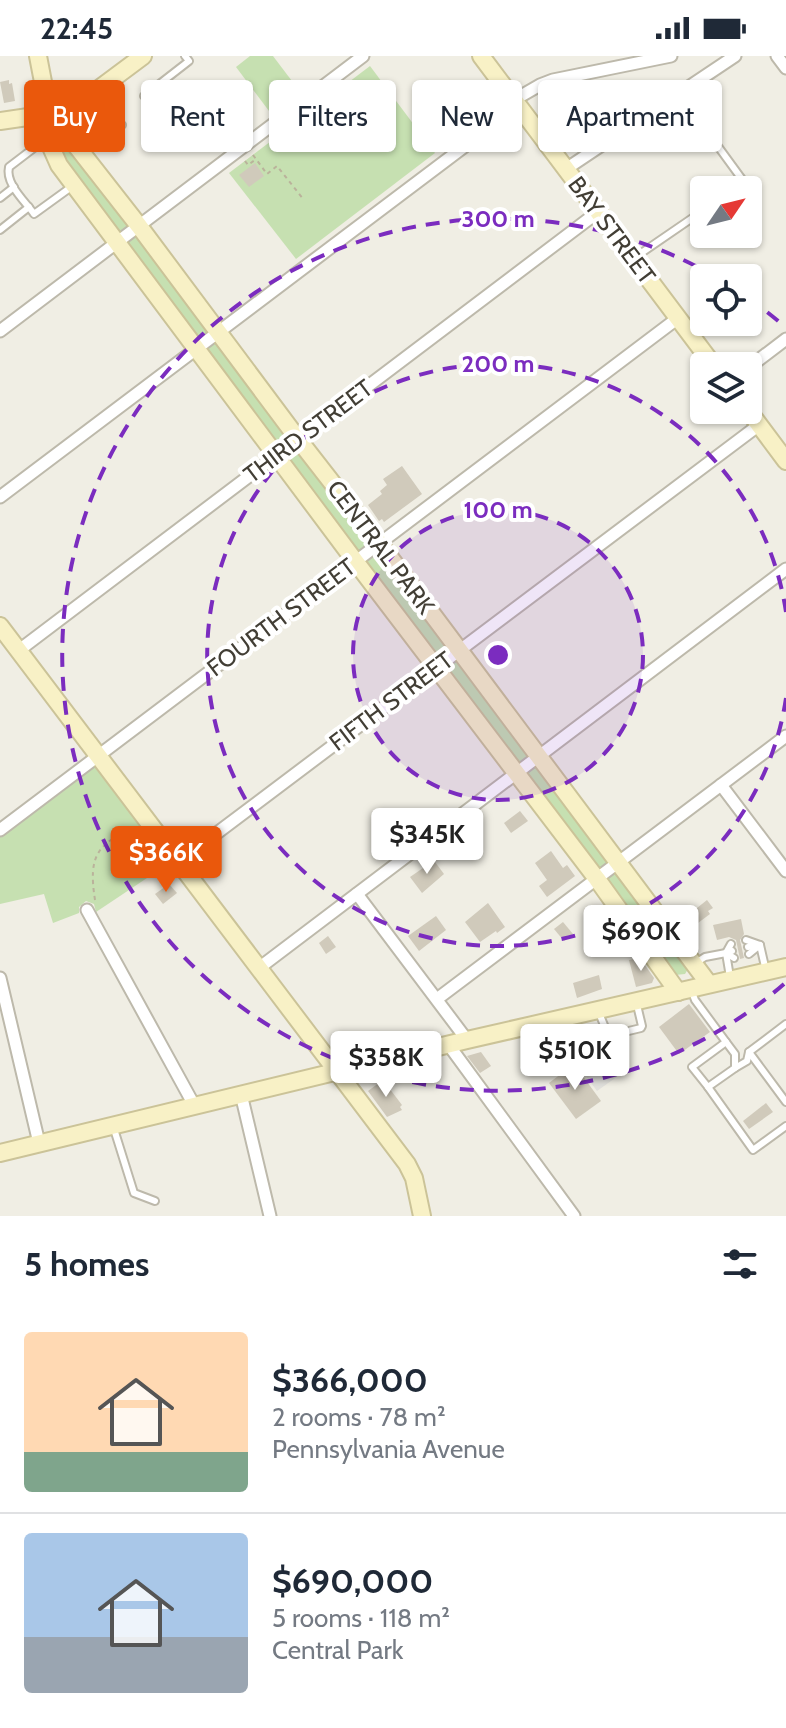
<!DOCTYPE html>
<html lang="en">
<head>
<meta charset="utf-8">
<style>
	:root { --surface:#fff; --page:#f6f6f7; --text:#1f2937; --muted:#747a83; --line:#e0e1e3; --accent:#ea580c }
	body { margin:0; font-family:Cabin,sans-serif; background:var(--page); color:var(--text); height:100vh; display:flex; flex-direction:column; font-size:30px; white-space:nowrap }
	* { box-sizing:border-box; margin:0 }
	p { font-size:26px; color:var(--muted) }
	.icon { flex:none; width:44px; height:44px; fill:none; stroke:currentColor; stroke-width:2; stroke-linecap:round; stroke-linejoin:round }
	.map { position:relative; height:1160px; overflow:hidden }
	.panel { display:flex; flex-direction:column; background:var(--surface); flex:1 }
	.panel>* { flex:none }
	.banner { position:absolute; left:24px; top:24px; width:738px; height:72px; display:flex; gap:16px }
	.needle { width:52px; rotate:55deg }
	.controls { position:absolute; left:690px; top:120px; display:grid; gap:16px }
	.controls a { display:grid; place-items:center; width:72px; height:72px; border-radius:8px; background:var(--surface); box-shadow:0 2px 6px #0004; font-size:40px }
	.price { position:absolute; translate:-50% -68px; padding:0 18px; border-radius:8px; background:#fff; color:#222; font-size:26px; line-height:52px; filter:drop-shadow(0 2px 4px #0008) }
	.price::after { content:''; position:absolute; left:50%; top:48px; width:24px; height:18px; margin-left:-12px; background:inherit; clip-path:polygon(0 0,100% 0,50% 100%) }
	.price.current { background:var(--accent); color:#fff }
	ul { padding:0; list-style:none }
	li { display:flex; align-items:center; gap:24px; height:200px; padding:0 24px }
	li+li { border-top:2px solid var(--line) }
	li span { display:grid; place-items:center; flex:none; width:224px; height:160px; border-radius:8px; color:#555 }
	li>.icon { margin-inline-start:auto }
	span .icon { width:96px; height:96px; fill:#fffc; stroke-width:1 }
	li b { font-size:34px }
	h2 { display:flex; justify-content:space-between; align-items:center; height:96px; padding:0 24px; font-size:34px }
	.pill { padding:0 28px; border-radius:8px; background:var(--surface); box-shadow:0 2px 6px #0004; font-size:28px; line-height:72px }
	.pill.current { background:var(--accent); color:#fff }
	.status { display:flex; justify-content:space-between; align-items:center; height:56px; padding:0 40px; background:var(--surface); direction:ltr }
	.status svg { height:22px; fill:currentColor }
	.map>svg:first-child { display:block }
	.green { fill:#c6e0b1 }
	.parking { fill:#e1e0dc }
	.building { fill:#d0cabb }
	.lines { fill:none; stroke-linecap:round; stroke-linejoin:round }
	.lane-casing { stroke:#bdb9ab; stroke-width:10 }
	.street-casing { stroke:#bdb9ab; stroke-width:15 }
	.secondary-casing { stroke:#cbc398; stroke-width:20 }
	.path { stroke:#bab29b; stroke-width:2; stroke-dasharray:4 4; stroke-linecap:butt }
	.lane { stroke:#fff; stroke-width:6 }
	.street { stroke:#fff; stroke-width:11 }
	.secondary { stroke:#f8f1c6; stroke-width:16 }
	.ring { fill:none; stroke:#7b2cbf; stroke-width:4; stroke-dasharray:14 10 }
	.labels { text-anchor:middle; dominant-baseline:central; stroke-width:8; stroke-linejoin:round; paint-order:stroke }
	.street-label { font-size:24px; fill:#423e35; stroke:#fff }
	.centre { fill:#7b2cbf; stroke:#fff; stroke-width:4 }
	.ring-label { font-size:24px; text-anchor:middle; font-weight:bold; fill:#7b2cbf; stroke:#fff; stroke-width:8; stroke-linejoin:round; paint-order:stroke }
</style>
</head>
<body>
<div class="status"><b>22:45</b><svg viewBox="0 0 49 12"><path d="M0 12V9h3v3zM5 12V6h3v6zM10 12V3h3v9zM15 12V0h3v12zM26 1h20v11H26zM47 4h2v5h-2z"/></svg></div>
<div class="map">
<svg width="786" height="1160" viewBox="0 0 786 1160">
	<rect width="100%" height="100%" fill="#f0eee4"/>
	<g class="green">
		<polygon points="250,0 273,0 298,33 269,55 236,11"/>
		<polygon points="370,10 435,97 296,203 229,117"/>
		<polygon points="59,73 688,913 685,918 675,919 67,113 56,87 55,76"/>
		<polygon points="93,710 99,710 171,806 96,856 94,848 86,845 79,851 79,857 53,867 44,838 0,848 0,780"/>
	</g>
	<polygon class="parking" points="596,990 618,1020 597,1035 575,1005"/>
	<g class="building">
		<polygon points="9,24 9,28 12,27 15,45 4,47 0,26"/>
		<polygon points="255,107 264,120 249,131 239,119"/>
		<polygon points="402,410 422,438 384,466 382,463 379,465 368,449 382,438 380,435 387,429 383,423"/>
		<polygon points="520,755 528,765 511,777 504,767"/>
		<polygon points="460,782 470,795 460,801 451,788"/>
		<polygon points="551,795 563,812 567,809 575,820 547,841 539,830 547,824 535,807"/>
		<polygon points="432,802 444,818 422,837 410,821 426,810 425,808"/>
		<polygon points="169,828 177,837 163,848 155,838"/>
		<polygon points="707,844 713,852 708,855 710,858 694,870 687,860"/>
		<polygon points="488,847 505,871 497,877 496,875 480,886 465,866"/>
		<polygon points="436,860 446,874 419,895 408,880"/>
		<polygon points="741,863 744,878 740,884 744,902 740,903 736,884 729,881 717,884 713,869"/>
		<polygon points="563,866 573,878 564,885 554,873"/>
		<polygon points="328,880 336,891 326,898 319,887"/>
		<polygon points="640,902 654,922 652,927 636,931 629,904"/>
		<polygon points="599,919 602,933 577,942 573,927"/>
		<polygon points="689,948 710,976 679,998 659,971"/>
		<polygon points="481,996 491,1010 480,1017 467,1000"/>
		<polygon points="574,1008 601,1045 576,1063 549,1027"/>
		<polygon points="383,1024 402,1049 400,1051 402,1054 387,1061 368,1035"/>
		<polygon points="766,1047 773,1056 749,1073 743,1065"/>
	</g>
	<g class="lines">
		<defs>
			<g id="lane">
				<polyline points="679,37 744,126 733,134"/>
				<polyline points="144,40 189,5 185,0"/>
				<path d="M47,82L9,111C5,128 25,145 34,158L74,129"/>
				<polyline points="83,98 122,69"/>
				<polyline points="0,142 14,131"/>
				<polyline points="0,174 29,151"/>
				<polyline points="634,202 704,154"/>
				<polyline points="746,884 760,889 748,891"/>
				<polyline points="731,888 726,897 732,895"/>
				<polyline points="726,897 730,921"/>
				<polyline points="749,898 760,889 766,915"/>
				<polyline points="694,908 705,901 726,897 734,902"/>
				<polyline points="692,936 695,944 726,986 692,1011 708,1031"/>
				<polyline points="599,957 606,974 612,979 641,972 642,970 637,949"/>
				<polyline points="786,968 749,996 786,1046"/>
				<polyline points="726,986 735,998 735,1012 747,1005 749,996"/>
				<polyline points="735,1012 708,1031 753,1094 786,1070"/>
				<polyline points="114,1073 134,1137 155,1145"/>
			</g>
			<g id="street">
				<polyline points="777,0 786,12"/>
				<polyline points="514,44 540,29 553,24 671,0"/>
				<polyline points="566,113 735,0"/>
				<polyline points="0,275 363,0"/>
				<polyline points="748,312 786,283"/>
				<polyline points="0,441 518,50"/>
				<polyline points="18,595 598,156"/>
				<polyline points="721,729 786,815"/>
				<polyline points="0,774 678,262"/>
				<polyline points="177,807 759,369"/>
				<polyline points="357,838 467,984"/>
				<polyline points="87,854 194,1049"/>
				<polyline points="259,912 786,513"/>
				<polyline points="0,922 39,1087"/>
				<polyline points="437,943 786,680"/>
				<polyline points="448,988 574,1160"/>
				<polyline points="241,1038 270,1160"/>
			</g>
			<g id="secondary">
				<polyline points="38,0 49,57 47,82 59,109 355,505 597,823 678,936"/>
				<polyline points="481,0 714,310"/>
				<polyline points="49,57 67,78 139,170 298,383 379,487 709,928"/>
				<polyline points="0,65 62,56 84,44 143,0"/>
				<polyline points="748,354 786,405"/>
				<polyline points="0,570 407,1108 414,1122 422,1160"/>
				<polyline points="0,1097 467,984 786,911"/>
			</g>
		</defs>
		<use href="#lane" class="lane-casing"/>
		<use href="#street" class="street-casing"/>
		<use href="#secondary" class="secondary-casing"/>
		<g class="path">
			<polyline points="253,99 267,118 277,110 304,144"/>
			<polyline points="245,105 248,109 255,104"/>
			<path d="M95,844C88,799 97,788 137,770"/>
		</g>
		<use href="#lane" class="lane"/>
		<use href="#street" class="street"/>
		<use href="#secondary" class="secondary"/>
	</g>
	<circle cx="498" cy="599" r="145" fill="#7b2cbf" fill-opacity=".12"/>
	<g class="ring">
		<circle cx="498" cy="599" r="145"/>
		<path d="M786 642A291 291 0 1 1 786 556"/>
		<path d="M784 928A436 436 0 1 1 716 221M748 242A436 436 0 0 1 784 270"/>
	</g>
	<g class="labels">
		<g class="street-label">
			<text transform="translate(612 174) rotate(53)">BAY STREET</text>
			<text transform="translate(308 375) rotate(-37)">THIRD STREET</text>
			<text transform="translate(381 491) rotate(53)">CENTRAL PARK</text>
			<text transform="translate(281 561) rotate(-37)">FOURTH STREET</text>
			<text transform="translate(391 645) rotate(-37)">FIFTH STREET</text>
		</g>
	</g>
	<circle cx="498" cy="599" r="12" class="centre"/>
	<g class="ring-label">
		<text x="498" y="171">300 m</text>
		<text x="498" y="316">200 m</text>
		<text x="498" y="462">100 m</text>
	</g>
</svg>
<div class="controls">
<a><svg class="needle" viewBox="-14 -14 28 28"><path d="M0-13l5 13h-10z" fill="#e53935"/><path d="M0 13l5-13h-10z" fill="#747a83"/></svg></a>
<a><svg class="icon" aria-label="locate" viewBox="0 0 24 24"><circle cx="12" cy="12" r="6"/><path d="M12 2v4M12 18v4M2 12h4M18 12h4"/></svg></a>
<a><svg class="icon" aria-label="layers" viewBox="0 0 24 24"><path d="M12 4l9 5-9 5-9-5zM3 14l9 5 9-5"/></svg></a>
</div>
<b class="price" style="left:427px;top:820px">$345K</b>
<b class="price current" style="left:166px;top:838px">$366K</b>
<b class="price" style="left:641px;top:917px">$690K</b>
<b class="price" style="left:575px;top:1036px">$510K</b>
<b class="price" style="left:386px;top:1043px">$358K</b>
<div class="banner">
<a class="pill current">Buy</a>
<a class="pill">Rent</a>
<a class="pill">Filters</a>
<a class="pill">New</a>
<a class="pill">Apartment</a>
</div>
</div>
<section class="panel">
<h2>5 homes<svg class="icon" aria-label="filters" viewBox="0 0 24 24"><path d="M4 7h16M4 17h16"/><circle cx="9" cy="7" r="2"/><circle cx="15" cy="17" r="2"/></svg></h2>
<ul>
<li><span style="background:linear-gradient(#ffd9b3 75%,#7fa58c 0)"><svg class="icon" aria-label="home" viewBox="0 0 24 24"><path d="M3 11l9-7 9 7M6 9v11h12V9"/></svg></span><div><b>$366,000</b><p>2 rooms · 78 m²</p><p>Pennsylvania Avenue</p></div></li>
<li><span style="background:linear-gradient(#a9c7e8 65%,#9aa5b1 0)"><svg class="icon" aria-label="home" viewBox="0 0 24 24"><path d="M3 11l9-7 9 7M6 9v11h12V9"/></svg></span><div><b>$690,000</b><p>5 rooms · 118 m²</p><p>Central Park</p></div></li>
</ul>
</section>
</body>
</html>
